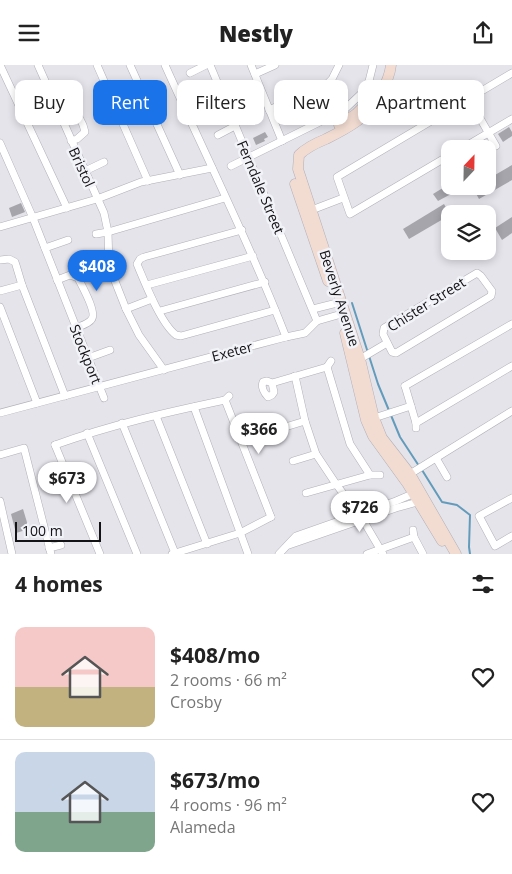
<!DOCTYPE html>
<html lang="en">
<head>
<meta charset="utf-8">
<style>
	:root { --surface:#fff; --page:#f2f2f2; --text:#222; --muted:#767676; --line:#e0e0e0; --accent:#1a73e8 }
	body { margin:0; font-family:"Open Sans",sans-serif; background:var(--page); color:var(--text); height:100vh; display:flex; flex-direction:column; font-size:19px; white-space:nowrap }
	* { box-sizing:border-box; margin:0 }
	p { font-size:16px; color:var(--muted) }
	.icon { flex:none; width:28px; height:28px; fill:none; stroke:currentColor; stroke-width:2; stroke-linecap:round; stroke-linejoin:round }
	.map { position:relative; height:489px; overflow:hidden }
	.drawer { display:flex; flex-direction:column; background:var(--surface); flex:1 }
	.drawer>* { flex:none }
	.guide { position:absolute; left:15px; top:15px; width:482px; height:45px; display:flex; gap:10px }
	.needle { width:32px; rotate:22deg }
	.buttons { position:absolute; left:441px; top:75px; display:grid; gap:10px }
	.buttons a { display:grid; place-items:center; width:55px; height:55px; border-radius:10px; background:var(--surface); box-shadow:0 2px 8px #0003; font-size:25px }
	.scale { position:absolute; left:15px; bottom:12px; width:86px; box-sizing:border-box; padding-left:5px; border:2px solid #131315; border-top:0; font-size:14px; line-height:18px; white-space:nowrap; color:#131315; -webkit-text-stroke:4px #f2f2f9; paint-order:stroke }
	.price { position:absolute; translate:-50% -42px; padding:0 11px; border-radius:18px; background:#fff; color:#222; font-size:16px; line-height:32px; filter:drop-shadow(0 1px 2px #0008) }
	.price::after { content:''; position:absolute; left:50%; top:30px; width:15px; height:11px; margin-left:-8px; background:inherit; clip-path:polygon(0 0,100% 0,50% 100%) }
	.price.current { background:var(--accent); color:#fff }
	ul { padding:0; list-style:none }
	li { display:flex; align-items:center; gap:15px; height:125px; padding:0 15px }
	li+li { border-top:1px solid var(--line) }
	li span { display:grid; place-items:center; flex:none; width:140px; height:100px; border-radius:10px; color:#555 }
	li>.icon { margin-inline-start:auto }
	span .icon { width:60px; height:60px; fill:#fffc; stroke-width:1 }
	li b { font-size:21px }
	h2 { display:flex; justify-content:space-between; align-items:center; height:60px; padding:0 15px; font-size:21px }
	.pill { padding:0 18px; border-radius:10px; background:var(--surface); box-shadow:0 2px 8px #0003; font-size:18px; line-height:45px }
	.pill.current { background:var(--accent); color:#fff }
	header { display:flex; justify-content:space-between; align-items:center; height:65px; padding:0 15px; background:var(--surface); font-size:22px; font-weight:800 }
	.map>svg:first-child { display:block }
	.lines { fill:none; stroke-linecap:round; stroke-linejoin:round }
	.stream { stroke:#639cbb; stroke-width:2 }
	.building { fill:#a6a5ac }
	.street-casing { stroke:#b0b0b7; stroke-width:8 }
	.secondary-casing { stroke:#b0b0b7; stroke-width:11 }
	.street { stroke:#fff; stroke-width:7 }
	.secondary { stroke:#f2dcd2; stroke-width:10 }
	.labels { text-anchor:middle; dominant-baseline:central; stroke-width:5; stroke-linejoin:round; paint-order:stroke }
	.street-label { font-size:14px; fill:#131315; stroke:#f2f2f9 }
</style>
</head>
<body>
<header><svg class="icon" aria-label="menu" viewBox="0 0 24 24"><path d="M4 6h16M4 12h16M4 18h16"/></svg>Nestly<svg class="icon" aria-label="share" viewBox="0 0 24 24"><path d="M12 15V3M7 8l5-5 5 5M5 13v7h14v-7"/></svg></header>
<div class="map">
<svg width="512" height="489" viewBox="0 0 512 489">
	<rect width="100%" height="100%" fill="#e5e4eb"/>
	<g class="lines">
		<g class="stream">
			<polyline points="352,238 378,319 400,372 419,401"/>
			<polyline points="422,405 442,437 457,440 470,450 469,482 470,489"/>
		</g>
	</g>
	<g class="building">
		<polygon points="509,62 512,67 512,71 503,77 498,69"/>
		<polygon points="265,67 268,72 264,74 265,76 256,80 253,73"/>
		<polygon points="512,100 512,115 479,134 473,123 476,121 488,121 488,114"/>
		<polygon points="446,121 451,129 438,136 433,129"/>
		<polygon points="21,138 25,147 12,152 9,143"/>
		<polygon points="444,139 450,150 409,174 403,164"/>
		<polygon points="512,152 512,168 502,175 495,163"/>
		<polygon points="23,444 29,464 16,468 11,449"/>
	</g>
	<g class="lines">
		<defs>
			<g id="street">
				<polyline points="0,0 67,143"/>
				<polyline points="38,0 104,148 108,167 109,201 126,244 139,270 164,305"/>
				<polyline points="97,0 148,116"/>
				<polyline points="130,0 180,110"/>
				<polyline points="210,0 317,256 345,248"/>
				<polyline points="251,0 282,76"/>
				<polyline points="190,8 206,0"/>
				<polyline points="255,9 275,0"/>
				<polyline points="49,28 62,24 66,26 83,60 85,67 77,74 71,76"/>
				<polyline points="469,34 496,81"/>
				<polyline points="204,39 222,31"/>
				<polyline points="269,45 326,20 332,14 339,0"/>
				<polyline points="218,70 235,61"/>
				<polyline points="0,78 33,153 104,333"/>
				<polyline points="461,84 512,54"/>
				<polyline points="450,90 350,149 337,112 512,8"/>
				<polyline points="231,101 344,45 363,27 369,16 373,0"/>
				<polyline points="85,106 104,97"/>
				<polyline points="309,146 343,133"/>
				<polyline points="0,162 97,134 141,117 212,103"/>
				<path d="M242,165L144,192L140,194L137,199C145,218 161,259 176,270L181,271L275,245"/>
				<polyline points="96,169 108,167 225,133"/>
				<polyline points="45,183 68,175"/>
				<polyline points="0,195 9,194 15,197 16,200 22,220 65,331"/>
				<polygon points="477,208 481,211 492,226 491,231 396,288 392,287 383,269 384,263"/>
				<path d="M57,215L70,210L78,213C82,221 98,249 91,255C88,259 80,261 76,263"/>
				<polyline points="147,220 253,191"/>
				<polyline points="0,226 22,220"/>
				<polyline points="0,242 37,338"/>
				<polyline points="126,244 152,234"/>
				<polyline points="313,244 341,237"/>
				<polyline points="160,246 265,217"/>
				<polyline points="286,272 305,268 317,256"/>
				<polyline points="88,293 110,285"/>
				<polyline points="360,294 387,278"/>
				<polyline points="331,296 327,302 350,379 370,410 380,410"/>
				<polyline points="295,311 305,356 316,389 336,419 363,455 383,489"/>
				<path d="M272,318L274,327L272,330L268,332C264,328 261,322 263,317L267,316L272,318L327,302"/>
				<polyline points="405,321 512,259"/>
				<polyline points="405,321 416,358 416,363"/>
				<polyline points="225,335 271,452"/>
				<polyline points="194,342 248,489"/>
				<path d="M0,348L286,272C250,180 206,91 165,0"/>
				<polyline points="156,351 207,479"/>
				<polyline points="371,354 411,341"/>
				<polyline points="122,358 175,488"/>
				<polyline points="416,358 512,301"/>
				<polyline points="282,363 305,356"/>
				<polyline points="87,368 137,489"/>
				<path d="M55,380C110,360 168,347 225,335L229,331"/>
				<polyline points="55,380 100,489"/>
				<polyline points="0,390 24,383 51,489"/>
				<polyline points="436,393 447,412"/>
				<polyline points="293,396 316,389"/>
				<polyline points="410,409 512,346"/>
				<polyline points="306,428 370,410"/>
				<polyline points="512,433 479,451 495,481 512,471"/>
				<polyline points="0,436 12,489"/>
				<polyline points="413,465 414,472 423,489"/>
				<polyline points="289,480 396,443 421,436"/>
				<polyline points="49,483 61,480"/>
				<polyline points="172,489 240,468 271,452"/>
				<polyline points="279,489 296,471 396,436 417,427"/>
				<polyline points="367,489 414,472"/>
			</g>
			<g id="secondary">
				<path d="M391,0C390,10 385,21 380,30C367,53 350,62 326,74C316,78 307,82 299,90L298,104L360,294L374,353L382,373L410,409L456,489"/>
				<polyline points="339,60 356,49 368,37"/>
				<polyline points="295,119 328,216"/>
				<polyline points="345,268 366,355 373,371 407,418 442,476"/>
			</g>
		</defs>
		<use href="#street" class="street-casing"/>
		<use href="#secondary" class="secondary-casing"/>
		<use href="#street" class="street"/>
		<use href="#secondary" class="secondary"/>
	</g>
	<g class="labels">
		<g class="street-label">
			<text transform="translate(82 102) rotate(65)">Bristol</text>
			<text transform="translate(261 122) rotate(67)">Ferndale Street</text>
			<text transform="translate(340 233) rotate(72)">Beverly Avenue</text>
			<text transform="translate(426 239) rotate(-32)">Chister Street</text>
			<text transform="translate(232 286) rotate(-15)">Exeter</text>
			<text transform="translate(86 289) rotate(68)">Stockport</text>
		</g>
	</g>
</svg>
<div class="buttons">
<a><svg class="needle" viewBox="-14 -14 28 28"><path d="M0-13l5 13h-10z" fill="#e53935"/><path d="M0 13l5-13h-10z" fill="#767676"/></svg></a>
<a><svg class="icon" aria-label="layers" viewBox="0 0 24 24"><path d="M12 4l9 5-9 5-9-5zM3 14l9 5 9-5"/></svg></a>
</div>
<div class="scale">100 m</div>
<b class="price current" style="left:97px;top:227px">$408</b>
<b class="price" style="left:259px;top:390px">$366</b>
<b class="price" style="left:67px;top:439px">$673</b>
<b class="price" style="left:360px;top:468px">$726</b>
<div class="guide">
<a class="pill">Buy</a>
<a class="pill current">Rent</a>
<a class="pill">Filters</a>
<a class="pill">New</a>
<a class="pill">Apartment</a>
</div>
</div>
<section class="drawer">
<h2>4 homes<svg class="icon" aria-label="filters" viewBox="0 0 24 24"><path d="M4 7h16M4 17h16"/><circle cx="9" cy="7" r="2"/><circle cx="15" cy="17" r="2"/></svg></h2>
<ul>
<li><span style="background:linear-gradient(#f6c9c9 60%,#c2b280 0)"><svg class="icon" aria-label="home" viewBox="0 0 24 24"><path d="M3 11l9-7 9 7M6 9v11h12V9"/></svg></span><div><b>$408/mo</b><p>2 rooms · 66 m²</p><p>Crosby</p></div><svg class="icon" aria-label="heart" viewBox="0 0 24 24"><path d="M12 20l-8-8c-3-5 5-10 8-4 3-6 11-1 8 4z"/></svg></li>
<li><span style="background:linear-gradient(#c9d6e8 60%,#7fa58c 0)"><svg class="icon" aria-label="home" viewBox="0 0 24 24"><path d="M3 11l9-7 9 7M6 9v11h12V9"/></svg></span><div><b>$673/mo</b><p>4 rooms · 96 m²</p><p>Alameda</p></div><svg class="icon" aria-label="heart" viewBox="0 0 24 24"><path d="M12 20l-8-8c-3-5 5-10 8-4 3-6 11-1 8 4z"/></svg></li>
</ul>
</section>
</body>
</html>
